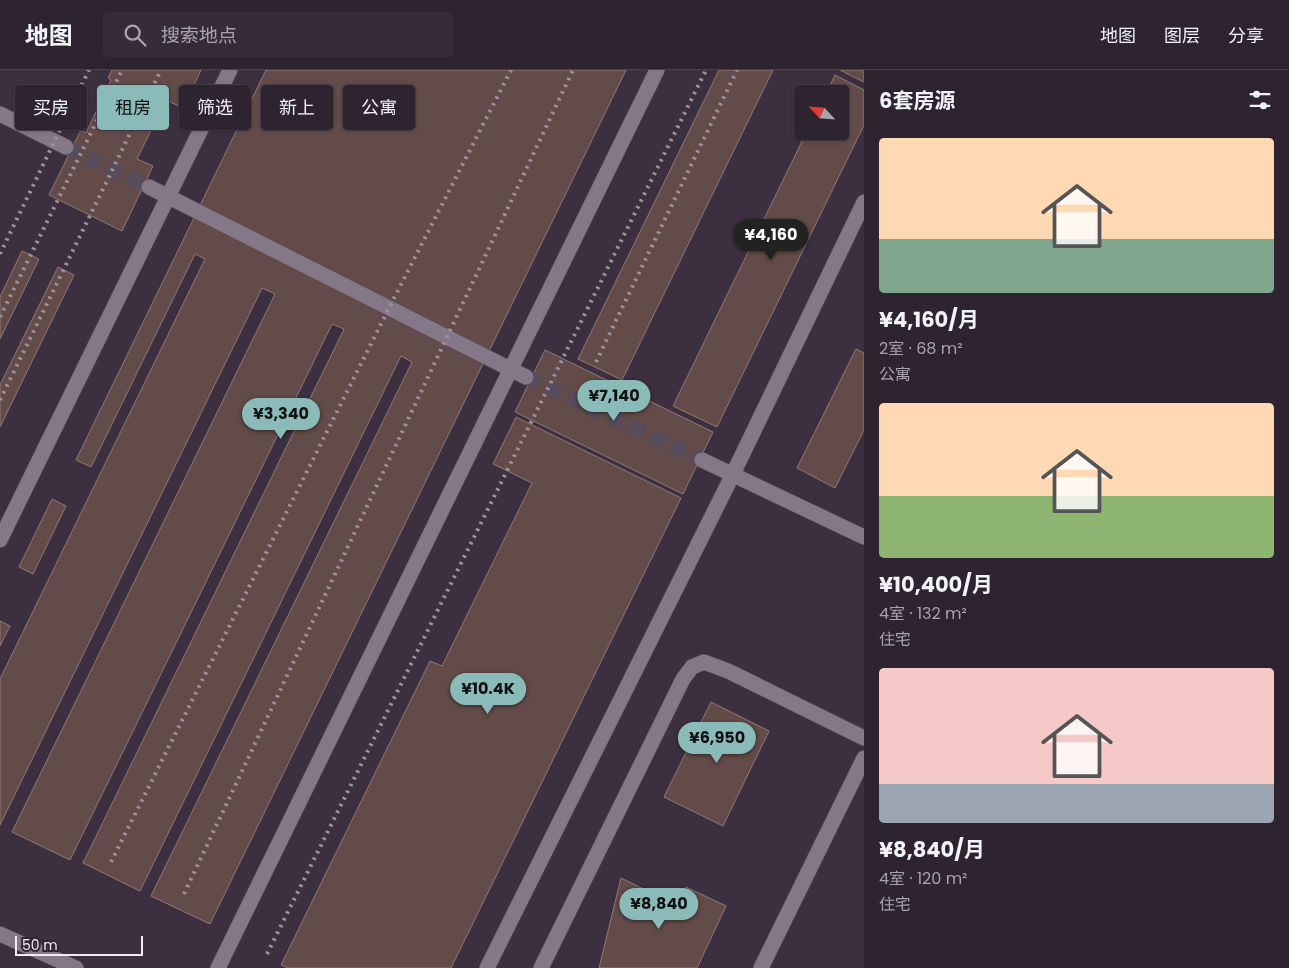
<!DOCTYPE html>
<html lang="zh">
<head>
<meta charset="utf-8">
<style>
	:root { --surface:#2d2430; --page:#352c38; --text:#f1f3f6; --muted:#a7a4ab; --line:#48414c; --accent:#8bbbb9 }
	body { margin:0; font-family:Poppins,"Noto Sans SC",sans-serif; background:var(--page); color:var(--text); height:100vh; display:flex; flex-direction:column; font-size:19px; white-space:nowrap }
	* { box-sizing:border-box; margin:0 }
	p { font-size:16px; color:var(--muted) }
	.icon { flex:none; width:28px; height:28px; fill:none; stroke:currentColor; stroke-width:2; stroke-linecap:round; stroke-linejoin:round }
	.map { position:relative; flex:1; overflow:hidden }
	.drawer { display:flex; flex-direction:column; background:var(--surface); width:425px }
	.drawer>* { flex:none }
	.top-card { position:absolute; left:15px; top:15px; width:475px; height:45px; display:flex; gap:10px }
	.needle { width:32px; rotate:296deg }
	.controls { position:absolute; left:794px; top:15px; display:grid; gap:10px }
	.controls a { display:grid; place-items:center; width:55px; height:55px; border-radius:5px; background:var(--surface); box-shadow:0 1px 4px #0004,0 0 0 1px var(--line); font-size:25px }
	.scale { position:absolute; left:15px; bottom:12px; width:128px; box-sizing:border-box; padding-left:5px; border:2px solid #f2eaf4; border-top:0; font-size:14px; line-height:18px; white-space:nowrap; color:#f2eaf4; -webkit-text-stroke:4px #322636; paint-order:stroke }
	.price { position:absolute; translate:-50% -42px; padding:0 11px; border-radius:18px; background:var(--accent); color:#111; font-size:16px; line-height:32px; filter:drop-shadow(0 1px 2px #0008) }
	.price::after { content:''; position:absolute; left:50%; top:30px; width:15px; height:11px; margin-left:-8px; background:inherit; clip-path:polygon(0 0,100% 0,50% 100%) }
	.price.on { background:#222; color:#fff }
	ul { padding:0; list-style:none }
	li { display:grid; align-content:center; gap:10px; height:265px; padding:0 15px }
	li span { display:grid; place-items:center; height:155px; border-radius:5px; color:#555 }
	li>.icon { margin-inline-start:auto }
	span .icon { width:90px; height:90px; fill:#fffc; stroke-width:1 }
	li b { font-size:21px }
	h2 { display:flex; justify-content:space-between; align-items:center; height:60px; padding:0 15px; font-size:21px }
	.pill { padding:0 18px; border-radius:5px; background:var(--surface); box-shadow:0 1px 4px #0004,0 0 0 1px var(--line); font-size:18px; line-height:45px }
	.pill.on { background:var(--accent); color:#111 }
	header { display:flex; align-items:center; gap:30px; box-sizing:border-box; height:70px; padding:0 25px; background:var(--surface); border-bottom:1px solid var(--line) }
	header strong { font-size:24px }
	nav { display:flex; gap:28px; margin-inline-start:auto; font-size:18px }
	.search { width:350px; height:45px; background:var(--page); display:flex; align-items:center; gap:12px; box-sizing:border-box; padding:0 18px; border-radius:5px; color:var(--muted); font-size:19px }
	main { display:flex; flex:1; min-height:0 }
	.map>svg:first-child { display:block }
	.building { fill:#624b48; stroke:#927976 }
	.lines { fill:none; stroke-linecap:round; stroke-linejoin:round }
	.minor-tunnel { stroke:#574c5b; stroke-width:15; stroke-dasharray:15 8; stroke-linecap:butt }
	.minor-casing { stroke:#594f5c; stroke-width:16 }
	.minor { stroke:#847788; stroke-width:15 }
	.rail { stroke:#9b929e; stroke-width:4; stroke-dasharray:2.5 5; stroke-linecap:butt }
</style>
</head>
<body>
<header>
<strong>地图</strong>
<div class="search"><svg class="icon" aria-label="search" viewBox="0 0 24 24"><circle cx="10" cy="10" r="6"/><path d="M15 15l6 6"/></svg>搜索地点</div>
<nav><a>地图</a><a>图层</a><a>分享</a></nav>
</header>
<main>
<div class="map">
<svg width="864" height="898" viewBox="0 0 864 898">
	<rect width="100%" height="100%" fill="#3c3040"/>
	<g class="building">
		<polygon points="112,0 201,0 183,38 166,30 137,89 153,96 122,161 49,125 81,60 86,63 111,10 108,8"/>
		<polygon points="266,0 626,0 210,854 151,826 412,292 401,286 140,821 83,793 344,259 332,254 70,790 12,762 275,224 262,218 0,755 0,609 205,189 195,184 91,397 76,390"/>
		<polygon points="719,0 773,0 622,310 578,289"/>
		<polygon points="840,0 864,0 864,12"/>
		<polygon points="835,5 864,20 864,55 717,357 673,336 807,61 840,61 840,24 826,24"/>
		<polygon points="22,181 39,189 0,269 0,227"/>
		<polygon points="58,197 74,205 0,357 0,315"/>
		<polygon points="856,279 864,283 864,360 835,418 797,398"/>
		<polygon points="545,280 713,362 683,424 515,342"/>
		<polygon points="516,347 681,428 451,898 288,898 281,895 430,591 442,596 532,413 493,394"/>
		<polygon points="52,429 66,436 33,504 19,497"/>
		<polygon points="0,551 10,556 0,576"/>
		<polygon points="711,632 769,661 723,756 664,727"/>
		<polygon points="621,808 689,841 693,834 681,828 686,817 726,836 697,898 599,898"/>
	</g>
	<g class="lines">
		<g class="minor-tunnel">
			<polyline points="66,77 149,117"/>
			<polyline points="526,307 702,390"/>
		</g>
		<defs>
			<g id="minor">
				<polyline points="0,44 66,77"/>
				<polyline points="149,117 526,307"/>
				<polyline points="702,390 864,467"/>
				<polyline points="0,470 230,0"/>
				<polyline points="0,864 76,898"/>
				<polyline points="218,898 657,0"/>
				<polyline points="487,898 733,404 864,132"/>
				<polyline points="541,898 683,609 692,597 704,592 728,601 864,668"/>
				<polyline points="761,898 864,688"/>
			</g>
		</defs>
		<use href="#minor" class="minor-casing"/>
		<use href="#minor" class="minor"/>
		<g class="rail">
			<polyline points="0,184 89,0"/>
			<polyline points="0,247 122,0"/>
			<polyline points="596,292 737,0"/>
			<polyline points="0,330 161,0"/>
			<polyline points="111,792 389,238 511,0"/>
			<polyline points="184,824 573,0"/>
			<polyline points="267,884 706,0"/>
		</g>
	</g>
</svg>
<div class="controls">
<a><svg class="needle" viewBox="-14 -14 28 28"><path d="M0-13l5 13h-10z" fill="#e53935"/><path d="M0 13l5-13h-10z" fill="#a7a4ab"/></svg></a>
</div>
<div class="scale">50 m</div>
<b class="price on" style="left:771px;top:191px">¥4,160</b>
<b class="price" style="left:614px;top:352px">¥7,140</b>
<b class="price" style="left:281px;top:370px">¥3,340</b>
<b class="price" style="left:488px;top:645px">¥10.4K</b>
<b class="price" style="left:717px;top:694px">¥6,950</b>
<b class="price" style="left:659px;top:860px">¥8,840</b>
<div class="top-card">
<a class="pill">买房</a>
<a class="pill on">租房</a>
<a class="pill">筛选</a>
<a class="pill">新上</a>
<a class="pill">公寓</a>
</div>
</div>
<section class="drawer">
<h2>6套房源<svg class="icon" aria-label="filters" viewBox="0 0 24 24"><path d="M4 7h16M4 17h16"/><circle cx="9" cy="7" r="2"/><circle cx="15" cy="17" r="2"/></svg></h2>
<ul>
<li><span style="background:linear-gradient(#ffd9b3 65%,#7fa58c 0)"><svg class="icon" aria-label="home" viewBox="0 0 24 24"><path d="M3 11l9-7 9 7M6 9v11h12V9"/></svg></span><div><b>¥4,160/月</b><p>2室 · 68 m²</p><p>公寓</p></div></li>
<li><span style="background:linear-gradient(#ffd9b3 60%,#8fb573 0)"><svg class="icon" aria-label="home" viewBox="0 0 24 24"><path d="M3 11l9-7 9 7M6 9v11h12V9"/></svg></span><div><b>¥10,400/月</b><p>4室 · 132 m²</p><p>住宅</p></div></li>
<li><span style="background:linear-gradient(#f6c9c9 75%,#9aa5b1 0)"><svg class="icon" aria-label="home" viewBox="0 0 24 24"><path d="M3 11l9-7 9 7M6 9v11h12V9"/></svg></span><div><b>¥8,840/月</b><p>4室 · 120 m²</p><p>住宅</p></div></li>
</ul>
</section>
</main>
</body>
</html>
